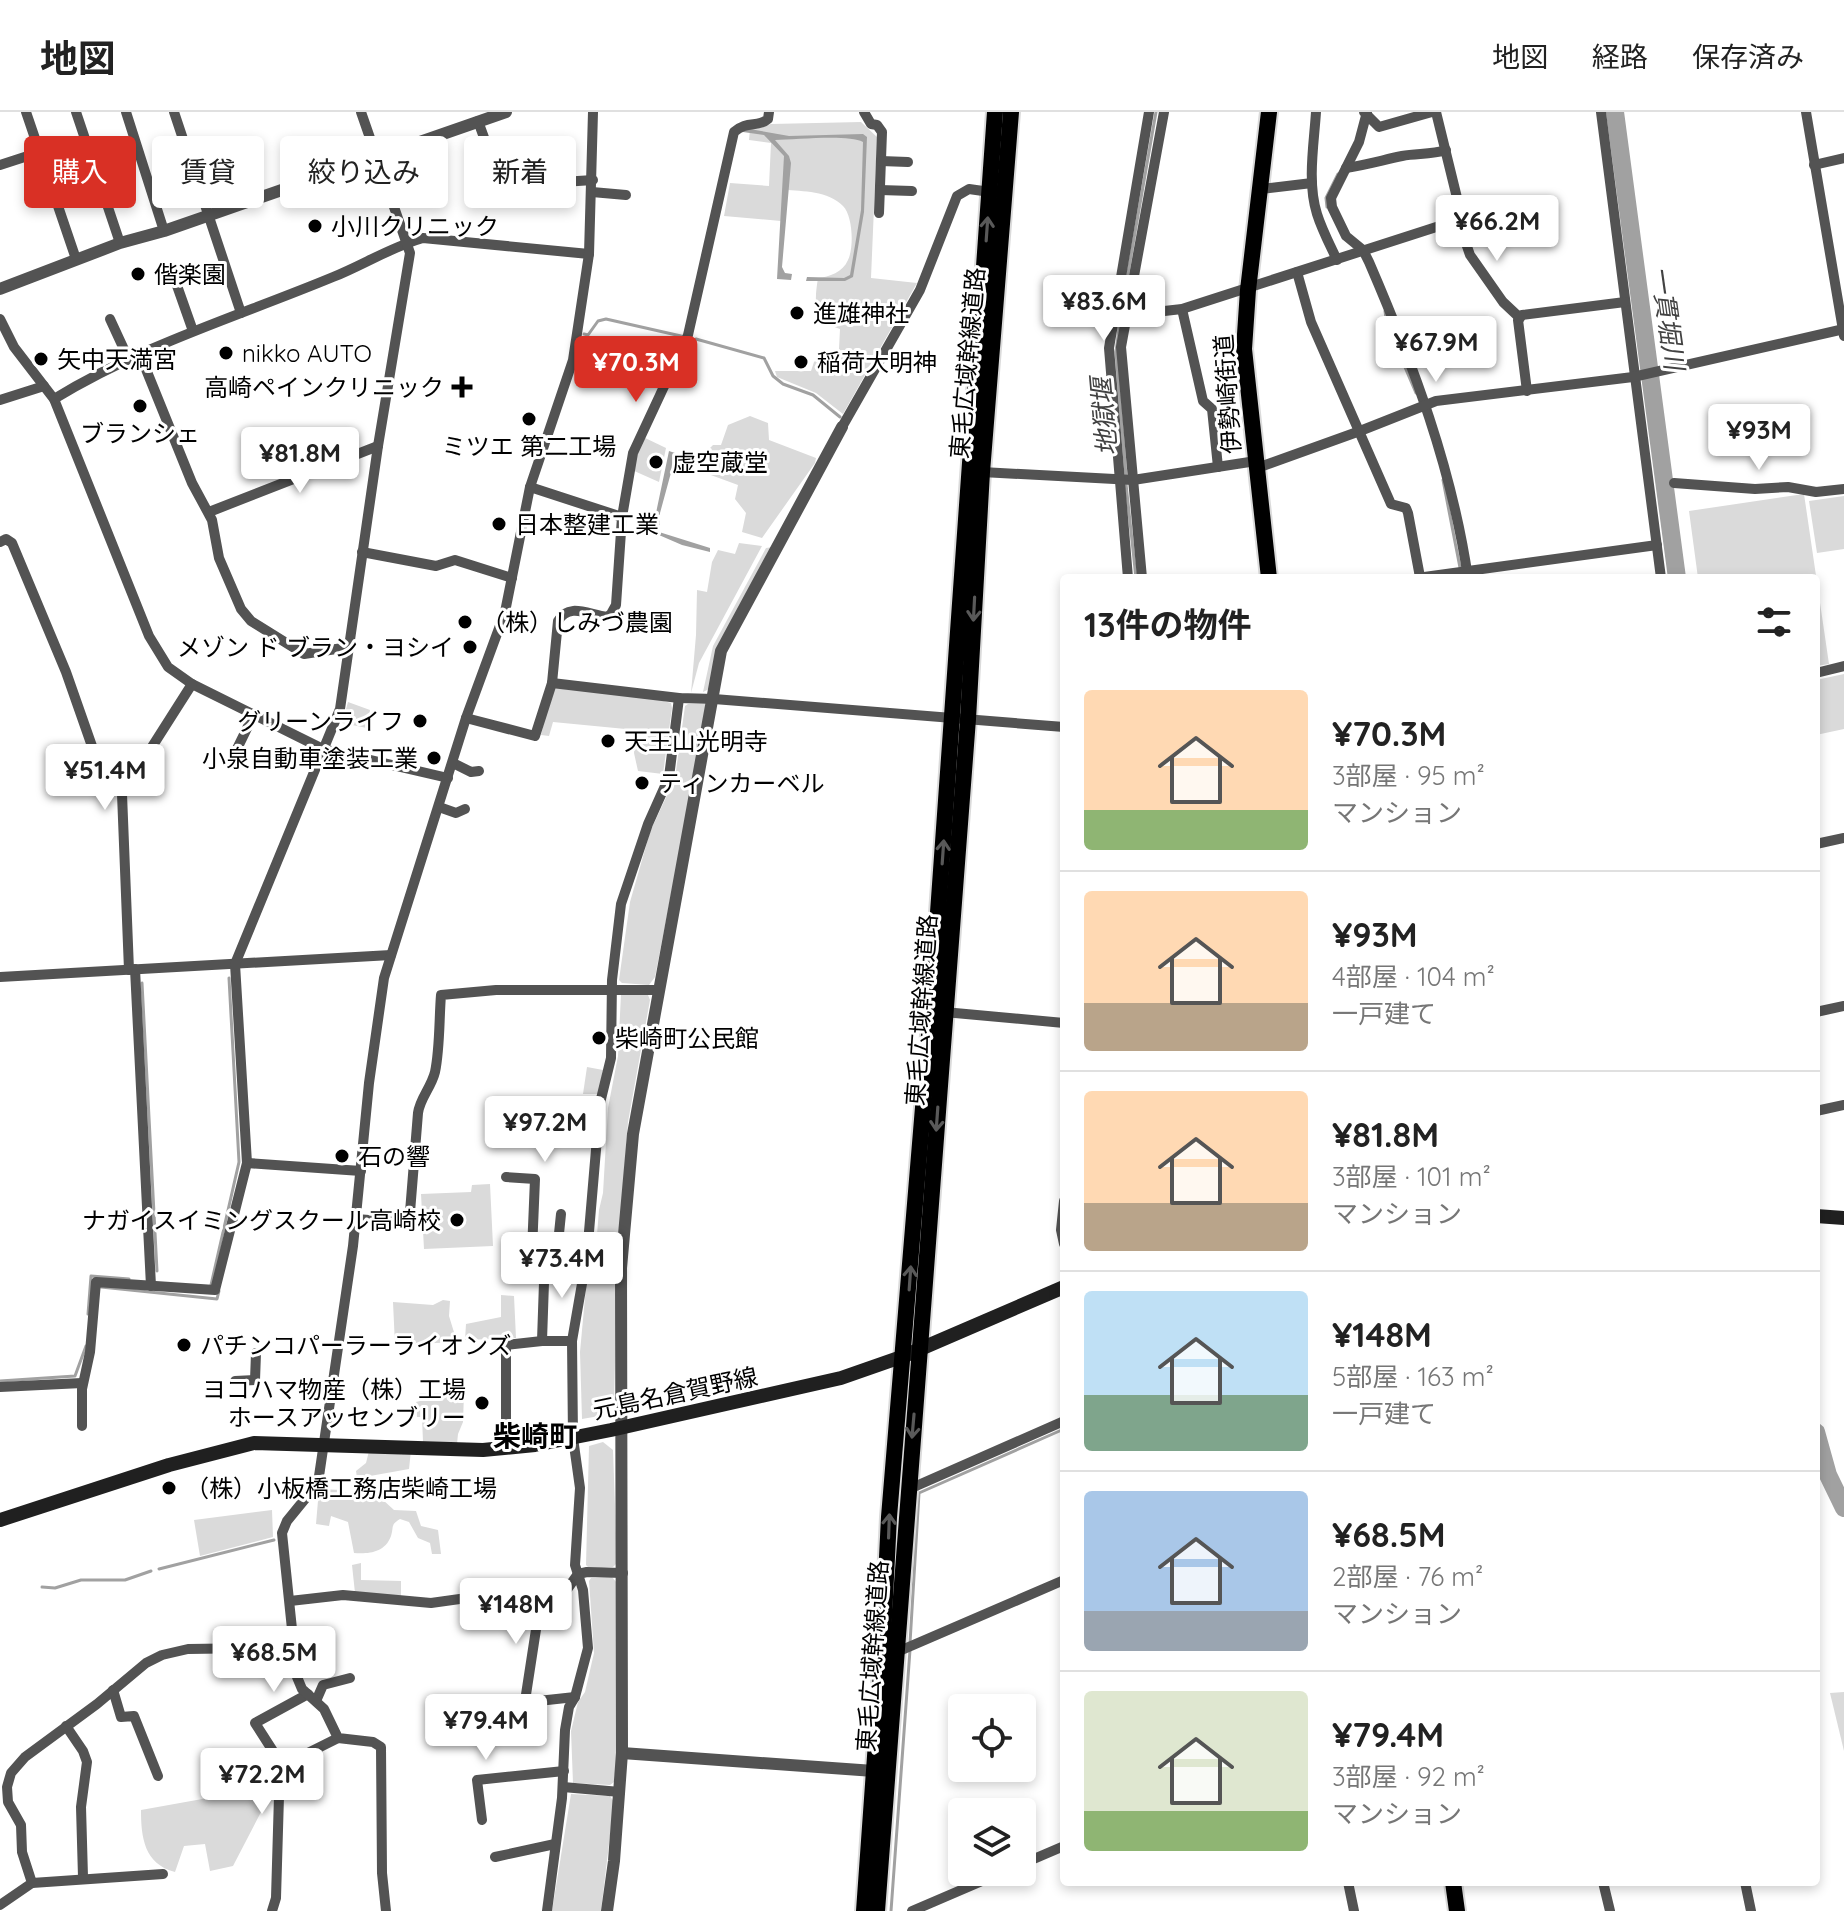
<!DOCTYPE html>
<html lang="ja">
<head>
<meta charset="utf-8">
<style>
	:root { --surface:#fff; --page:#f6f6f6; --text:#222; --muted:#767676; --line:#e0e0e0; --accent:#d93025 }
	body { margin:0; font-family:Quicksand,"Noto Sans JP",sans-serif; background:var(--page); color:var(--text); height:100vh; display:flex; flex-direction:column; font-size:30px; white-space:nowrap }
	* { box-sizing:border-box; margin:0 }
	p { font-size:26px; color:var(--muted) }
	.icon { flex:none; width:44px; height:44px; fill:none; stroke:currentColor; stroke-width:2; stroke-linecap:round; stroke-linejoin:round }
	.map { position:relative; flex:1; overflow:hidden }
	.details { position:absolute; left:1060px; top:462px; width:760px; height:1312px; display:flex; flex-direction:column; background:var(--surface); border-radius:8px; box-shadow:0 4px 12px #0003 }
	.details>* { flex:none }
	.guide { position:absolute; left:24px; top:24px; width:760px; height:72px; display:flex; gap:16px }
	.fabs { position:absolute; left:948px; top:1582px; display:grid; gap:16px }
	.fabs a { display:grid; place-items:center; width:88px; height:88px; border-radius:8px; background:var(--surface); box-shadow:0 4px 12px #0003; font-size:40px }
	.price { position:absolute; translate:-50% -68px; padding:0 18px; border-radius:8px; background:#fff; color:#222; font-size:26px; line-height:52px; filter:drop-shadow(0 2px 4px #0008) }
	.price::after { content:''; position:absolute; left:50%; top:48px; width:24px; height:18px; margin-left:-12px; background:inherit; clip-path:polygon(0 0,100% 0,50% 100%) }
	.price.selected { background:var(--accent); color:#fff }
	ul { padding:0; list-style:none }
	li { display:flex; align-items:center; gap:24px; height:200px; padding:0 24px }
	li+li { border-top:2px solid var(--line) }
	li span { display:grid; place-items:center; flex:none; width:224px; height:160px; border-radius:8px; color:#555 }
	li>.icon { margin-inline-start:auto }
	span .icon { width:96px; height:96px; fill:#fffc; stroke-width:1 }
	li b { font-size:34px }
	h2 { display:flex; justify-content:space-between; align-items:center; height:96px; padding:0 24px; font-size:34px }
	.chip { padding:0 28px; border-radius:8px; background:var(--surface); box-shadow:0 4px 12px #0003; font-size:28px; line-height:72px }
	.chip.selected { background:var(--accent); color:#fff }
	header { display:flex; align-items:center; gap:48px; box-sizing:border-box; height:112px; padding:0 40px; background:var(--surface); border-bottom:2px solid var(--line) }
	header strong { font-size:38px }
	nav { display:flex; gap:44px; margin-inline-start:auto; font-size:28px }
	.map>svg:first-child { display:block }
	.green { fill:#dadada }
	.water { fill:#a1a1a1 }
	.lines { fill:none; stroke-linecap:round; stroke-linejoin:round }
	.stream { stroke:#a1a1a1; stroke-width:3 }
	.river { stroke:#a1a1a1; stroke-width:18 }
	.primary-casing { stroke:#dbdbdb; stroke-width:20 }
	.trunk-casing { stroke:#dbdbdb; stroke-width:20 }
	.minor { stroke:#535353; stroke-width:10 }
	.tertiary { stroke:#535353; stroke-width:12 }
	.secondary { stroke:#202020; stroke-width:14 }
	.primary { stroke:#000; stroke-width:16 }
	.trunk { stroke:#000; stroke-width:16 }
	.oneway { stroke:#595959 }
	.poi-dot { fill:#000; stroke:#fff; stroke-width:3 }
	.labels { text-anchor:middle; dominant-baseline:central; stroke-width:6; stroke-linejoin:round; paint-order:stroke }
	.poi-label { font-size:24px; fill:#000; stroke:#fff; text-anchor:start }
	.street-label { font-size:24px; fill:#000; stroke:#fff }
	.water-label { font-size:26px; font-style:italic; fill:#424242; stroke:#fff }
	.quarter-label { font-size:28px; font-weight:bold; fill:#000; stroke:#fff }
</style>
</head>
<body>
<header>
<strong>地図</strong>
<nav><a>地図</a><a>経路</a><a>保存済み</a></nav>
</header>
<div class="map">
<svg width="1844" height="1799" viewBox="0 0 1844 1799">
	<rect width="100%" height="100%" fill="#fff"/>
	<g class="green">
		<path d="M861,10L877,25L871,166L917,171L843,302L816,281L777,265L775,259H811L814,250L821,244H830L839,237L840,217C813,208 814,191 818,166C829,165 843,160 848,148C854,136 853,104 843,94C828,79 803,79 784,78L781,109L724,104L730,71L769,74L771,31L749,28L750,17L771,12Z"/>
		<polygon points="750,304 768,311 769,328 816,346 815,351 762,426 742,420 746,401 735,387 738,373 700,359 698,348 713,333 721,333 728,313"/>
		<polygon points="641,324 666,336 659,370 632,358"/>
		<polygon points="1804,382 1829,552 1816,554 1816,466 1698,466 1689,399"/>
		<polygon points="1844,384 1844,437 1817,441 1809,389"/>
		<polygon points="739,431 762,434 699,551 691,581 696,523 697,478 707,480 712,450 718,438 735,442"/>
		<polygon points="773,435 709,577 703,580 713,534 766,436"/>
		<polygon points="1844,562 1844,617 1816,623 1816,568"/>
		<polygon points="555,576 652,586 671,591 672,596 663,662 638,659 634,641 636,618 553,610 549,624 541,623 552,578"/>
		<polygon points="348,590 370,598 367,616 342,611"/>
		<polygon points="688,592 705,592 707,597 655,865 649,873 622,871 619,868 630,790 650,720 675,666 685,594"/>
		<polygon points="621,882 648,883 650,888 628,1010 618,1146 614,1150 598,1150 595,1147 599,1098 603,1081 608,996 618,944"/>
		<polygon points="587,955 603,958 599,982 583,982"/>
		<polygon points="490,1072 493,1134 424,1137 421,1082 471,1080 472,1073"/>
		<polygon points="593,1159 612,1159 617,1166 614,1293 605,1303 582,1307 580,1240 587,1164"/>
		<polygon points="501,1183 514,1184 516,1226 465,1228 466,1212 501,1205"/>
		<polygon points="443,1188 450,1189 449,1204 457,1230 395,1233 393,1190 433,1193"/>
		<polygon points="420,1281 464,1281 463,1310 458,1322 457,1332 423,1330 422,1305 417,1305 416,1290 420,1289"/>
		<polygon points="603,1330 613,1338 617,1451 613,1455 590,1457 586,1453 589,1334"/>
		<path d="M370,1335L411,1338L409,1357L370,1364L364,1380L368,1387L383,1388L394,1398L416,1399L421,1414L438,1418L441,1442H432L430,1431L418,1426L409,1410L400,1407C390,1413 394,1415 391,1424C385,1441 368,1442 354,1441L348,1410L331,1404L329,1414L316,1412L319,1377L342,1378L354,1385L358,1373L356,1359L366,1351Z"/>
		<polygon points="272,1398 273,1425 200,1444 194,1408"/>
		<polygon points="361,1451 361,1468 401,1469 401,1484 355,1481 352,1453"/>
		<polygon points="612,1465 617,1471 618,1635 614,1670 610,1673 573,1671 571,1619 578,1590 585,1580 594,1541 589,1469 591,1466"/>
		<polygon points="1844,1580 1844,1639 1830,1581"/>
		<path d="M230,1682L257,1684L261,1700L233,1754L210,1759L205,1732L184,1734L175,1760C144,1752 141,1725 141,1698Z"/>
		<polygon points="571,1682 610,1684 614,1690 601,1799 552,1799"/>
	</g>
	<g class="water">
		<path d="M744,16L789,24L863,22L867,25L864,100L853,165L845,169H806L807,165L844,166L850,163L861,98L863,30C848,22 795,28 775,28L789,44L791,51L782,155L785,161L792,162L791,168L777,167L784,44L764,23L743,20Z"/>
		<polygon points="669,339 705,351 703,355 675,346 660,401 659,420 710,436 710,440 682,433 652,420"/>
	</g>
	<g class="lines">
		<g class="stream">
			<polyline points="1327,95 1326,86 1338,62"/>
			<polyline points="1385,199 1387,213 1416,281"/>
			<polyline points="1121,201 1156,0"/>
			<polyline points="1120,209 1116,240 1126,364"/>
			<polyline points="584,222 588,223 598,209 606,207 681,224"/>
			<polyline points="696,227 764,246 773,264 783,272 813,283 840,305"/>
			<polyline points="1443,368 1462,466"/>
			<polyline points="1126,372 1136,466"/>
			<polyline points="142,871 157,1159"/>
			<polyline points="211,1173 239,1050 229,866"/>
			<polyline points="101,1175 217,1187 219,1179"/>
			<polyline points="88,1202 91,1164 129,1167"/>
			<polyline points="0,1269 75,1264 86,1234"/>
			<polyline points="159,1457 274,1428"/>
			<polyline points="42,1475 55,1476 81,1468 125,1468 151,1459"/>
			<polyline points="910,1531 919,1381 1064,1317"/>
			<polyline points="891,1799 910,1538"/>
		</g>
		<g class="river">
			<polyline points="1615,0 1677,466"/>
			<polyline points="1816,1320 1828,1363 1844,1396"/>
		</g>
		<defs>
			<g id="primary">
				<polyline points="1269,466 1244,237 1248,178 1269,0"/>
				<polyline points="1453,1770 1457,1799"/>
			</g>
			<g id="trunk">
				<polyline points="864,1799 882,1546 889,1405 931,899 995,0"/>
				<polyline points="877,1799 968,607 982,360 1011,0"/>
			</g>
		</defs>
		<use href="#primary" class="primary-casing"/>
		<use href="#trunk" class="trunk-casing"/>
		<g class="minor">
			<polyline points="26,0 76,147"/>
			<polyline points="76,0 120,131"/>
			<polyline points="126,0 164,119"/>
			<polyline points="174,0 241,201"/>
			<polyline points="864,0 871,12 877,13 882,20 879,101"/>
			<path d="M1316,0C1314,32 1307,70 1317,102C1322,118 1330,133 1337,148"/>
			<polyline points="1364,0 1379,15 1432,0"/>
			<path d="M1367,0L1359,30L1331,86L1332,95L1346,124L1363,138L1369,150C1413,252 1452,356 1468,466"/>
			<polyline points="1601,0 1661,466"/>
			<polyline points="1806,0 1844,224"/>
			<polyline points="478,9 495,56"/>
			<polyline points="881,49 908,50"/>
			<polyline points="0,53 40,40"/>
			<polyline points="1814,53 1844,46"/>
			<path d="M1346,56C1365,53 1383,48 1402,44C1417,41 1431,43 1446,38"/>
			<polyline points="532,72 593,68"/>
			<polyline points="1261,77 1312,71"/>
			<polyline points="880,78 912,79"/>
			<polyline points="592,80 626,83"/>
			<polyline points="1458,108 1470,143 1503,190 1520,206"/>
			<polyline points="1297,160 1311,210 1391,392 1406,396 1408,401 1420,465"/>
			<polyline points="175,168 193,219"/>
			<polyline points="1182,197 1203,289 1212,297 1218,355"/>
			<polyline points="1120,204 1182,197 1458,108 1460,98 1436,0"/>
			<polyline points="0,207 14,235 54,287 149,524 168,555 192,572 323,637 448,666"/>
			<polyline points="110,207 128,246"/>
			<polyline points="139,240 192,371 212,408 219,446 241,497 251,509 304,542 349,535"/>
			<polyline points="1527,279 1518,208 1522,203 1625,190"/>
			<path d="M54,287C142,233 239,204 333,165C363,153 391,135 423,126L589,142"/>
			<polyline points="0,288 44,274"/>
			<polyline points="842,315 920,178 957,84 969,77 990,80"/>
			<polyline points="1257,356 1360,319 1436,289 1633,265 1844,217"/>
			<polyline points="982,360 1133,368 1256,349"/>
			<polyline points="1674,371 1755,377 1788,375 1816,380 1844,377"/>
			<polyline points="530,375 622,405"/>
			<polyline points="209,400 378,334"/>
			<polyline points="0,430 6,427 12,431 66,560 93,637 124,679"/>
			<polyline points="362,440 436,454 455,448 512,466"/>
			<polyline points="1128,466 1109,236 1149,0"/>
			<polyline points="1142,466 1121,235 1164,0"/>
			<polyline points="1417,466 1657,433"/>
			<polyline points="1816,561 1844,554"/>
			<path d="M552,571L558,509C569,490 589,503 607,505L611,502L616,493L622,405L633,341L688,223L734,20C747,8 758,16 768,7L769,0"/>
			<polyline points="466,606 535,624 552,571 679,586 714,587 1064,615"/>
			<polyline points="233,645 254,602"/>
			<polyline points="453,651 471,660 479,659"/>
			<polyline points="439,695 456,701 465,697"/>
			<polyline points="1816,732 1844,726"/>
			<polyline points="135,857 151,1174"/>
			<polyline points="129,858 122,682 192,572"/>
			<polyline points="0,865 391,843"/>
			<polyline points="944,900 1064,911"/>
			<polyline points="1816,900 1844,894"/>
			<polyline points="1816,999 1844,993"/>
			<polyline points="247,1051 361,1059"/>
			<polyline points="506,1065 535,1067 532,1139 557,1141 561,1102"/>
			<polyline points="1064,1089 1061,1118 1064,1132"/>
			<path d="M356,1107L395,1110L406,1108L410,1100L418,1001C420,986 431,976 435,960C440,936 439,908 441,883L496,878H659"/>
			<polyline points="584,1152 621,1156"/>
			<polyline points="542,1229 572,1229"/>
			<polyline points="235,1269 255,1268 256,1241"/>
			<polyline points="0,1275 82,1271"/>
			<polyline points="82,1314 82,1277 90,1240 96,1170 215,1178 247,1051 235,852 340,597 378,334 410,141 361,0"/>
			<polyline points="506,1337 506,1233 542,1229 545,1141"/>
			<polyline points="907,1378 1064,1309"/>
			<polyline points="290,1489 343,1483 431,1491 474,1485 563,1483 578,1462 587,1460 623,1461"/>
			<polyline points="897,1540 1064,1468"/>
			<polyline points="113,1578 121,1605 134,1604 158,1664"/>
			<polyline points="316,1589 323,1573 350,1566"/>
			<polyline points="525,1589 541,1485"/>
			<polyline points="66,1614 83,1639 87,1650 81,1695 83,1765"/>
			<polyline points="529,1615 529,1590 575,1585"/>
			<polyline points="280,1655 338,1626"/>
			<polyline points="563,1675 620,1680"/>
			<polyline points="482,1708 477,1668 564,1659"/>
			<polyline points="495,1745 555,1732"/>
			<polyline points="1022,1752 1064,1734"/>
			<polyline points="1348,1770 1354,1799"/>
			<polyline points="1603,1770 1610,1799"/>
			<polyline points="1745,1770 1751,1799"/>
			<polyline points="32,1771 163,1762"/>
			<polyline points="0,1793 32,1771 22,1740 21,1713 8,1690 7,1675 11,1661 25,1645 97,1592 146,1551 162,1543 188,1537 260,1536 293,1523"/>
			<polyline points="272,1799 276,1786 280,1650 255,1611 308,1582"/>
			<polyline points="386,1799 382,1761 381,1635 373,1630 338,1626 324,1597 302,1577 297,1565 282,1421 287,1409 318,1371 353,1134 369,971 384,866 466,606 505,500 530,375 573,248 589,142 593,0"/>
			<polyline points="547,1799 562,1686 565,1618 569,1595 575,1585 588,1536 583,1478 575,1453 580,1376 573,1326 572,1229 587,1143 600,991 611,946 612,868 621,792 648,712 669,665 679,586"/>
			<polyline points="912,1799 1003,1760"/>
		</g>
		<g class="tertiary">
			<polyline points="0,177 120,131 164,119 506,0"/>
			<polyline points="622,1641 874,1659"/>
			<polyline points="607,1799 614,1749 622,1641 621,1156 633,1022 721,539 842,315"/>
		</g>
		<g class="secondary">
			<polyline points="1816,1104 1844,1106"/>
			<polyline points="0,1408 169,1353 254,1331 483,1338 535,1333 611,1318 841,1266 904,1244 1064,1175"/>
		</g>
		<use href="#primary" class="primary"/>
		<use href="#trunk" class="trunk"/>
	</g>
	<defs><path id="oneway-shaft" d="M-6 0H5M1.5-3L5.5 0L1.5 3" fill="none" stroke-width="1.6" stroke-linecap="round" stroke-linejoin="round" transform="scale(2)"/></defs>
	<g class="oneway">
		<use href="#oneway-shaft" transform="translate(987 117) rotate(-86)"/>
		<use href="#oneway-shaft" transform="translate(974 497) rotate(93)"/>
		<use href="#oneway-shaft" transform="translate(943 740) rotate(-86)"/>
		<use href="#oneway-shaft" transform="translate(937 1007) rotate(94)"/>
		<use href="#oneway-shaft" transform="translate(910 1166) rotate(-86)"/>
		<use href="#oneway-shaft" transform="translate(913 1314) rotate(95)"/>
		<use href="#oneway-shaft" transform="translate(889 1414) rotate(-88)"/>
	</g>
	<g class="poi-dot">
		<circle cx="315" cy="114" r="8"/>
		<circle cx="138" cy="162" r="8"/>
		<circle cx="797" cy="201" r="8"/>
		<circle cx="226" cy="241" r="8"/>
		<circle cx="41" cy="247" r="8"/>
		<circle cx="801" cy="250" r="8"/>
		<path d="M458 263h8v8h8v8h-8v8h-8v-8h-8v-8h8z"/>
		<circle cx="140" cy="294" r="8"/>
		<circle cx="529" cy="307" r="8"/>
		<circle cx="656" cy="350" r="8"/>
		<circle cx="499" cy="412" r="8"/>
		<circle cx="465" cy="510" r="8"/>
		<circle cx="470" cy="535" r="8"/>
		<circle cx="420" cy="609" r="8"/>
		<circle cx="608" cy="629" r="8"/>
		<circle cx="434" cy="646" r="8"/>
		<circle cx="642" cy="671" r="8"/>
		<circle cx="599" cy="926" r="8"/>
		<circle cx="342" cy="1044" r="8"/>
		<circle cx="457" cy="1108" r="8"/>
		<circle cx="184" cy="1233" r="8"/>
		<circle cx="482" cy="1291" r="8"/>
		<circle cx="169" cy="1376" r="8"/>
	</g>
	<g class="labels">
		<g class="poi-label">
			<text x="331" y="114">小川クリニック</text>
			<text x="154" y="162">偕楽園</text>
			<text x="813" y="201">進雄神社</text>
			<text x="242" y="241">nikko AUTO</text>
			<text x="57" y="247">矢中天満宮</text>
			<text x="817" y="250">稲荷大明神</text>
			<text x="444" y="275" text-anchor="end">高崎ペインクリニック</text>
			<text x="140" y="321" text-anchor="middle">ブランシェ</text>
			<text x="529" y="334" text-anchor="middle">ミツエ 第二工場</text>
			<text x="672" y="350">虚空蔵堂</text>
			<text x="515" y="412">日本整建工業</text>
			<text x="481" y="510">（株）しみづ農園</text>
			<text x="454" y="535" text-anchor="end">メゾン ド ブラン・ヨシイ</text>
			<text x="404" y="609" text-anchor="end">グリーンライフ</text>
			<text x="624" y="629">天王山光明寺</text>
			<text x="418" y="646" text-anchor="end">小泉自動車塗装工業</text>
			<text x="658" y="671">ティンカーベル</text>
			<text x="615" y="926">柴崎町公民館</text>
			<text x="358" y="1044">石の響</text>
			<text x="441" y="1108" text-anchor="end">ナガイスイミングスクール高崎校</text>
			<text x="200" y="1233">パチンコパーラーライオンズ</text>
			<text x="466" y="1277" text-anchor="end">ヨコハマ物産（株）工場<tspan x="466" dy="28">ホースアッセンブリー</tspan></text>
			<text x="185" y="1376">（株）小板橋工務店柴崎工場</text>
		</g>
		<g class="street-label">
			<text transform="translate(967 251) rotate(-85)">東毛広域幹線道路</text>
			<text transform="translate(1227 282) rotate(-94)">伊勢崎街道</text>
			<text transform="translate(921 898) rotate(-86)">東毛広域幹線道路</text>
			<text transform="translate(675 1281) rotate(-12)">元島名倉賀野線</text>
			<text transform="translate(872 1544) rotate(-86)">東毛広域幹線道路</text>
		</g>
		<g class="water-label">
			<text transform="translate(1668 206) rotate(82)">一貫堀川</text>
			<text transform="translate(1104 305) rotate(-95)">地獄堰</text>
		</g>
		<g class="quarter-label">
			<text x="535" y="1323">柴崎町</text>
		</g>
	</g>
</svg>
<div class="fabs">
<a><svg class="icon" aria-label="locate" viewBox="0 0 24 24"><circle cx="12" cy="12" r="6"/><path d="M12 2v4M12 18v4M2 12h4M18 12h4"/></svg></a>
<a><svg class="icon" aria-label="layers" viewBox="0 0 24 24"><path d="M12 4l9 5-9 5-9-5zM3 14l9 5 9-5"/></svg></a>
</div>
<b class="price" style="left:1497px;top:151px">¥66.2M</b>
<b class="price" style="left:1104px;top:231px">¥83.6M</b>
<b class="price" style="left:1436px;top:272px">¥67.9M</b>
<b class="price selected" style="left:636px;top:292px">¥70.3M</b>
<b class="price" style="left:1759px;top:360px">¥93M</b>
<b class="price" style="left:300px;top:383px">¥81.8M</b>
<b class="price" style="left:105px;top:700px">¥51.4M</b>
<b class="price" style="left:545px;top:1052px">¥97.2M</b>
<b class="price" style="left:562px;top:1188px">¥73.4M</b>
<b class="price" style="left:516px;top:1534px">¥148M</b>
<b class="price" style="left:274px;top:1582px">¥68.5M</b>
<b class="price" style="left:486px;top:1650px">¥79.4M</b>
<b class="price" style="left:262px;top:1704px">¥72.2M</b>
<div class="guide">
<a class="chip selected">購入</a>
<a class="chip">賃貸</a>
<a class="chip">絞り込み</a>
<a class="chip">新着</a>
</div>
<section class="details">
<h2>13件の物件<svg class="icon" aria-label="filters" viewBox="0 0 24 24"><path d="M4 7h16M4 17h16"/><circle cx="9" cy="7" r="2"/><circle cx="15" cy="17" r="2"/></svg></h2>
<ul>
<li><span style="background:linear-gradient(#ffd9b3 75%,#8fb573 0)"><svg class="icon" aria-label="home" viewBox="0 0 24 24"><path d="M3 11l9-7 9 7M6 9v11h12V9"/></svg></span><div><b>¥70.3M</b><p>3部屋 · 95 m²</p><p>マンション</p></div></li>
<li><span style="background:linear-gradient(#ffd9b3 70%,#b9a48a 0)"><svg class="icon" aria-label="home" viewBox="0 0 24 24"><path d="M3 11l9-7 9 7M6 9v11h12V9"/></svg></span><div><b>¥93M</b><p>4部屋 · 104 m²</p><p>一戸建て</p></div></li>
<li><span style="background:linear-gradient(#ffd9b3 70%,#b9a48a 0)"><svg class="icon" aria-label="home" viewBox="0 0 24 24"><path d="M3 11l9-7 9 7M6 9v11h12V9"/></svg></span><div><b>¥81.8M</b><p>3部屋 · 101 m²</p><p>マンション</p></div></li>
<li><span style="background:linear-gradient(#bfe0f5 65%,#7fa58c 0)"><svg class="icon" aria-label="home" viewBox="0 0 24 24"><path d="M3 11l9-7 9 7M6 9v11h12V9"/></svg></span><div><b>¥148M</b><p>5部屋 · 163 m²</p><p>一戸建て</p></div></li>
<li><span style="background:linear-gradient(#a9c7e8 75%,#9aa5b1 0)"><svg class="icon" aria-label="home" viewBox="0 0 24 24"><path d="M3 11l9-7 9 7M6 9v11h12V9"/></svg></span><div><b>¥68.5M</b><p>2部屋 · 76 m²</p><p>マンション</p></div></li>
<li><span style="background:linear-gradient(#dfe7d0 75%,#8fb573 0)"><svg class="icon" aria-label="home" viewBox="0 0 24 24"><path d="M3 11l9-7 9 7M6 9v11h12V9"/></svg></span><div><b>¥79.4M</b><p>3部屋 · 92 m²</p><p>マンション</p></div></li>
</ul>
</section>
</div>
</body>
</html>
